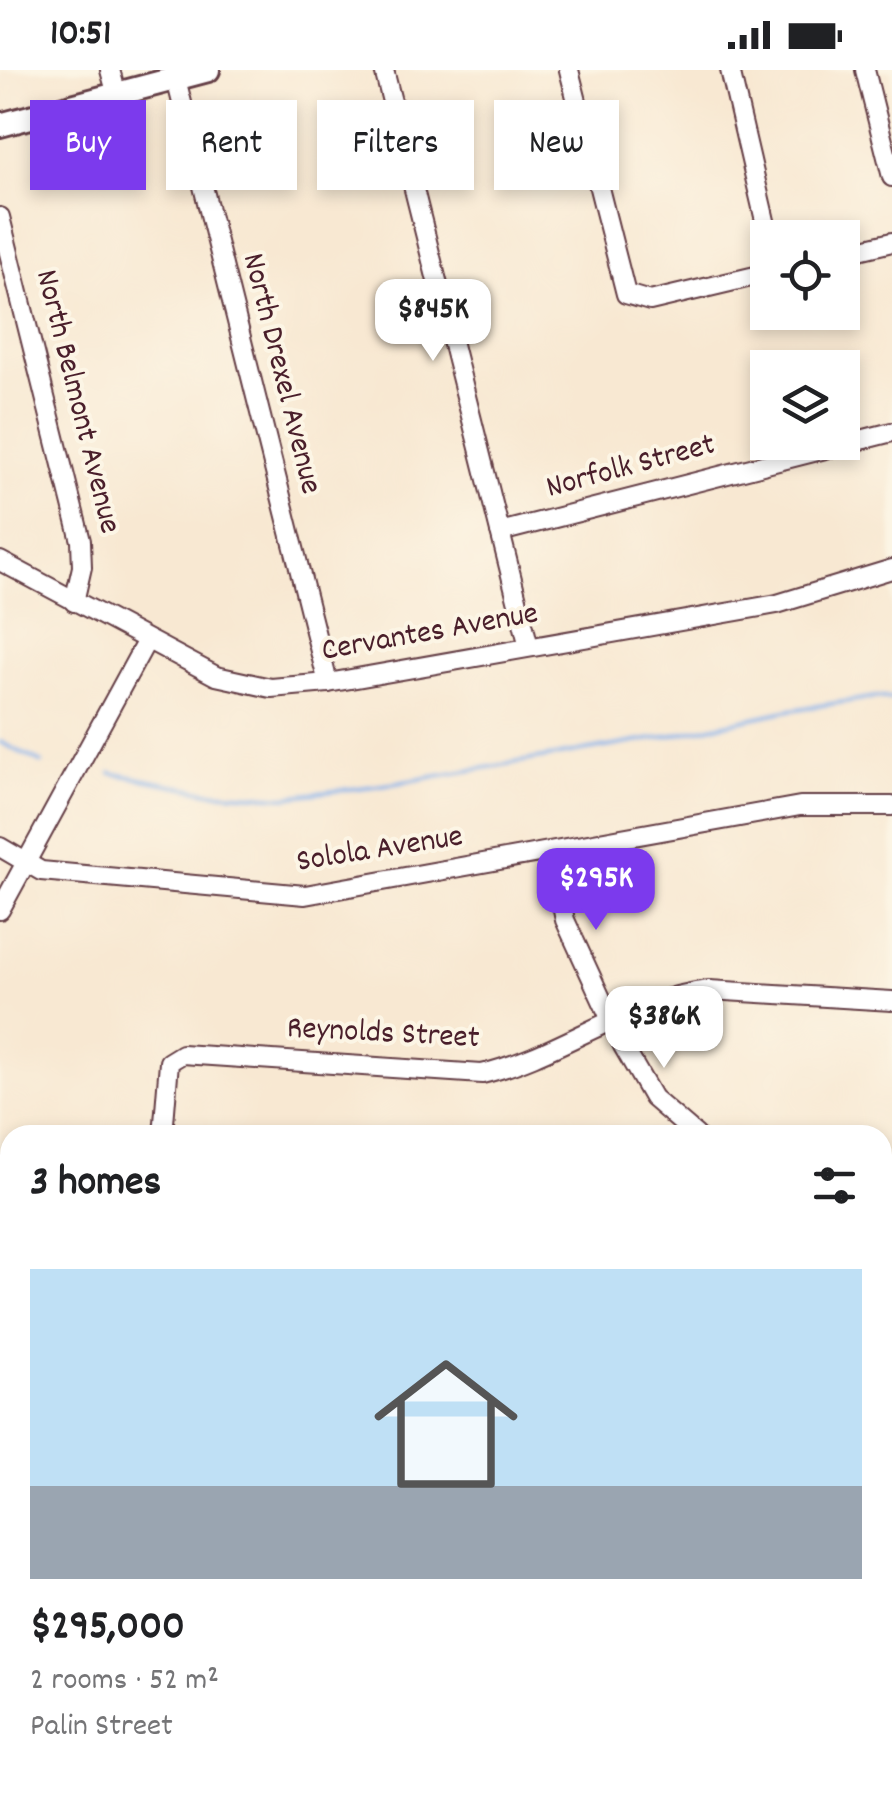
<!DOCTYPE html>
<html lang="en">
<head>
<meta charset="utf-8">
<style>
	:root { --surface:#fff; --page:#f2f2f2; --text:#202124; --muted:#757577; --line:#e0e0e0; --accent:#7c3aed }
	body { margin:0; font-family:Dekko,sans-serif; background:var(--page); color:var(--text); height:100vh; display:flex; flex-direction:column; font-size:38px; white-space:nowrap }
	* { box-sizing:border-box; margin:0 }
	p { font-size:32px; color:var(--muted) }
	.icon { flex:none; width:55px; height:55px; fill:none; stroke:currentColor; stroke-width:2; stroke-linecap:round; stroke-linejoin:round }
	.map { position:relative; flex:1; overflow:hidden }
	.sheet { position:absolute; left:0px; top:1055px; width:892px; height:670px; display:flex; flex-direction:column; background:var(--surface); border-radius:30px 30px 0 0; box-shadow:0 5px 15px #0003 }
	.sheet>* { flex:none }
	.guide { position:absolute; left:30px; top:30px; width:832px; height:90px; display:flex; gap:20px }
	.fabs { position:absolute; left:750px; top:150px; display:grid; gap:20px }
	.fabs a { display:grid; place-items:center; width:110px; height:110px; border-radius:0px; background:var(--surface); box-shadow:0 5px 15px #0003; font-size:50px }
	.price { position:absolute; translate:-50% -85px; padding:0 22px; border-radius:20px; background:#fff; color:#222; font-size:32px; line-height:65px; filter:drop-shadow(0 2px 5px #0008) }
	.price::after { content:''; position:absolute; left:50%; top:60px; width:30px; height:22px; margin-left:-15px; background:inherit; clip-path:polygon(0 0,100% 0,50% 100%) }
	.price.active { background:var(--accent); color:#fff }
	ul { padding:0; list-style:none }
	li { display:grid; align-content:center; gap:20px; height:530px; padding:0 30px }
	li+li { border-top:2px solid var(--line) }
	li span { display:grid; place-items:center; height:310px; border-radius:0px; color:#555 }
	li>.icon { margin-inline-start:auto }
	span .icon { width:180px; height:180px; fill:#fffc; stroke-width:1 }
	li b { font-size:42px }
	h2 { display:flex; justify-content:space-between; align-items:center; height:120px; padding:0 30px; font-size:42px }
	.tag { padding:0 35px; border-radius:0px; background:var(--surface); box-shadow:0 5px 15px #0003; font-size:35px; line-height:90px }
	.tag.active { background:var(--accent); color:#fff }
	.status { display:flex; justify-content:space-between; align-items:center; height:70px; padding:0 50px; background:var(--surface); direction:ltr }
	.status svg { height:28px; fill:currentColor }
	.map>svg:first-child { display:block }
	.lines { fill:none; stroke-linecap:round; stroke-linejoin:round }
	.stream { stroke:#80afea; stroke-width:4 }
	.minor-casing { stroke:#643d44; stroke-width:22 }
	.major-casing { stroke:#643d44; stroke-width:28 }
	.minor { stroke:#fff; stroke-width:18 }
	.major { stroke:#fff; stroke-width:22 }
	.labels { text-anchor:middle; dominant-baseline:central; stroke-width:8; stroke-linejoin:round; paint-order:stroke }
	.street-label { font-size:32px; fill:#4a1f2b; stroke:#fcf5e5 }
</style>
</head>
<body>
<div class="status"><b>10:51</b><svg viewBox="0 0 49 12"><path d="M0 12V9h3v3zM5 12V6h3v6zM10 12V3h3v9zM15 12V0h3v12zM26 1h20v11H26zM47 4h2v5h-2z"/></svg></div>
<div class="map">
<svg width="892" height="1725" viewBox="0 0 892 1725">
	<rect width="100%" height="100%" fill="#fcf5e5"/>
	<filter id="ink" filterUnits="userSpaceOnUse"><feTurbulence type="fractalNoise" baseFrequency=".01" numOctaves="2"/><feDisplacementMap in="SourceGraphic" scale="20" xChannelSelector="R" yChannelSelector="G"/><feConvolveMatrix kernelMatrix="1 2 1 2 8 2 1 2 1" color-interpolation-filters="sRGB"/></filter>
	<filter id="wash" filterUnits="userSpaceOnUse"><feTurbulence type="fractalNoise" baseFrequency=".0048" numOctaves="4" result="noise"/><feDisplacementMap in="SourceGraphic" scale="40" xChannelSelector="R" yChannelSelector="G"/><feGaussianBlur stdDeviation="2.25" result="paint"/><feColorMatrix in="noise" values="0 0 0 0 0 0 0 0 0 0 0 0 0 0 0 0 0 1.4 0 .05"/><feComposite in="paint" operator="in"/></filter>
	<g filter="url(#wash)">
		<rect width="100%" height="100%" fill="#f8e8d2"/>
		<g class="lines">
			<g class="stream">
				<polyline points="0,672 42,693"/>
				<polyline points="111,703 208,722 285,727 391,714 659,668 790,640 877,627 892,629"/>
			</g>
		</g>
	</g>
	<g filter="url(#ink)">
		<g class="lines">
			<defs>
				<g id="minor">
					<polyline points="110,0 117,25"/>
					<polyline points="384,0 529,577"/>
					<polyline points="569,0 626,224 650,231 768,203"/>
					<polyline points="730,0 769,168"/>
					<polyline points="865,0 892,107"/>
					<polyline points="176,9 328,613"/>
					<polyline points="0,147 81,471 82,497 74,532"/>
					<polyline points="842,184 892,172"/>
					<polyline points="500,462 892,362"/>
					<polyline points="0,491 216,606 271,618 328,613 777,534 892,499"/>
					<polyline points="0,777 41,801 305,825 800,736 892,736"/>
					<polyline points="551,783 565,850 623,976 653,1028 696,1065"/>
					<polyline points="0,840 146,572"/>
					<path d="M163,1065L169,992L182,984L482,1004C561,985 628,929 709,920L892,931"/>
					<polyline points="0,1097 10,1109"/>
					<polyline points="882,1113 892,1114"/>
					<polyline points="0,1145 10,1146"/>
					<polyline points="882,1294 892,1294"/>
					<polyline points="0,1347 10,1347"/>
					<polyline points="882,1490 892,1491"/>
					<polyline points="0,1563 10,1562"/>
					<polyline points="882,1623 892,1617"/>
					<polyline points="882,1667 892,1665"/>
					<polyline points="188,1725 189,1715"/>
					<polyline points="224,1725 250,1725"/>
					<polyline points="566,1725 618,1715"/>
				</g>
				<polyline id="major" points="0,55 208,0"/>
			</defs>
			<use href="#minor" class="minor-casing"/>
			<use href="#major" class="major-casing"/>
			<use href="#minor" class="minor"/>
			<use href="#major" class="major"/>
		</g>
	</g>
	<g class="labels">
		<g class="street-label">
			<text transform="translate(280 304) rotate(76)">North Drexel Avenue</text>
			<text transform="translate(76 332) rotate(76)">North Belmont Avenue</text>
			<text transform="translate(631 398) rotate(-15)">Norfolk Street</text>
			<text transform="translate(430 564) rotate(-10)">Cervantes Avenue</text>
			<text transform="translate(380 781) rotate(-9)">Solola Avenue</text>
			<text transform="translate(383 965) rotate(3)">Reynolds Street</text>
		</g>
	</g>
</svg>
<div class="fabs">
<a><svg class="icon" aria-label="locate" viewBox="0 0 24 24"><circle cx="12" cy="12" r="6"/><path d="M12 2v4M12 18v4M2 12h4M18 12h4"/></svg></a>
<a><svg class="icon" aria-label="layers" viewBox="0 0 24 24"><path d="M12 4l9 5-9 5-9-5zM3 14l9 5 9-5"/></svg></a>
</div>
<b class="price" style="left:433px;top:294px">$845K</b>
<b class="price active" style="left:596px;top:863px">$295K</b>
<b class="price" style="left:664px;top:1001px">$386K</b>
<div class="guide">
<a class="tag active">Buy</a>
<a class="tag">Rent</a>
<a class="tag">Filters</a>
<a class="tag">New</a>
</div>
<section class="sheet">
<h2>3 homes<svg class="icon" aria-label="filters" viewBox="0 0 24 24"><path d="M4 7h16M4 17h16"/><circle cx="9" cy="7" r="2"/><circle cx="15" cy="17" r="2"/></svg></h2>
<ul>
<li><span style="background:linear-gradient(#bfe0f5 70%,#9aa5b1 0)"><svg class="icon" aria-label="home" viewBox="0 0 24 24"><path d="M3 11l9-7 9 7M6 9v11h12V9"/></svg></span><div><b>$295,000</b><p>2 rooms · 52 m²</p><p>Palin Street</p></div></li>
</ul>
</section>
</div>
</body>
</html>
